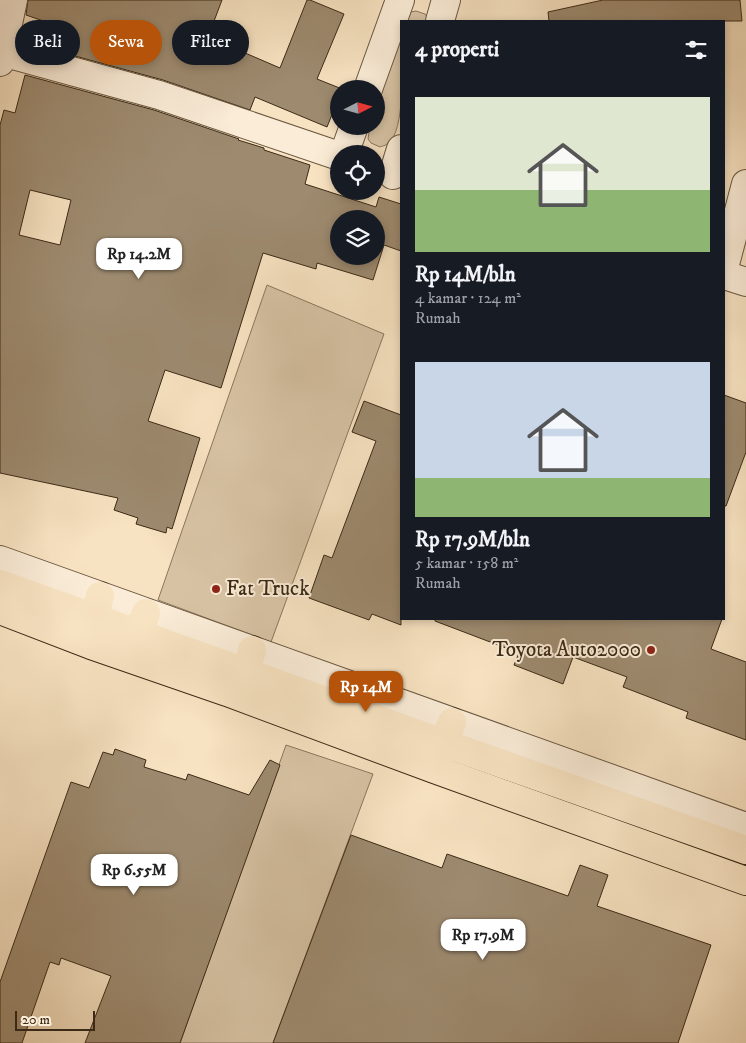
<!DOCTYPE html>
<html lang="id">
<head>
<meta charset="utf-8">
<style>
	:root { --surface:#171b24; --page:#20242c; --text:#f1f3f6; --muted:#9ea1a6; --accent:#b45309 }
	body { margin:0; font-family:"IM FELL DW Pica",serif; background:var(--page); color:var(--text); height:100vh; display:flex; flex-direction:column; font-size:19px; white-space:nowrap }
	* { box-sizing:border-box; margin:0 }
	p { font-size:16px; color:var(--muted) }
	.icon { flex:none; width:28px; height:28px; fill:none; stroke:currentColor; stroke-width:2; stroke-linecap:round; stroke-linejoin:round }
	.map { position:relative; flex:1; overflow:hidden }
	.sheet { position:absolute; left:400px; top:20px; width:325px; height:600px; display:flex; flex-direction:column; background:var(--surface); border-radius:0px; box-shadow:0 2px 8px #0003 }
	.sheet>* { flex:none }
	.top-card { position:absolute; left:15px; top:20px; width:310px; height:45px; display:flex; gap:10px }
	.needle { width:32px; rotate:84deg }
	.buttons { position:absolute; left:330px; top:80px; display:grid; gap:10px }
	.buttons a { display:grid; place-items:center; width:55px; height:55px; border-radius:50%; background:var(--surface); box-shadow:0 2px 8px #0003; font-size:25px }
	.scale { position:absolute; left:15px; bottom:12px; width:80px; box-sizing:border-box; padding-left:5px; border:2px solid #3c2a16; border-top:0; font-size:14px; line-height:18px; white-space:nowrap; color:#3c2a16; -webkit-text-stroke:4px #faecd7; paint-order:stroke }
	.price { position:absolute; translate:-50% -42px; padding:0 11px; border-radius:10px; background:#fff; color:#222; font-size:16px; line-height:32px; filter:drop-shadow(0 1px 2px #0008) }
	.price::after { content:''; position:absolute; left:50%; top:30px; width:15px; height:11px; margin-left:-8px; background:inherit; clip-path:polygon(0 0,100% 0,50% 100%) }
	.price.current { background:var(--accent); color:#fff }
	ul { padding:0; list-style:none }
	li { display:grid; align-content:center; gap:10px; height:265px; padding:0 15px }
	li span { display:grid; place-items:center; height:155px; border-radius:0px; color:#555 }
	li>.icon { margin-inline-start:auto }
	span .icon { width:90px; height:90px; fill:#fffc; stroke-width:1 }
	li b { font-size:21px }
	h2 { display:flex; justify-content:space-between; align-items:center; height:60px; padding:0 15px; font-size:21px }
	.tag { padding:0 18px; border-radius:22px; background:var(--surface); box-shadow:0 2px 8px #0003; font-size:18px; line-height:45px }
	.tag.current { background:var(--accent); color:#fff }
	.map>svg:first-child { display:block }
	.green { fill:#d7c3a4; stroke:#8a765d }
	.building { fill:#9d8a6f; stroke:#3c2a16; fill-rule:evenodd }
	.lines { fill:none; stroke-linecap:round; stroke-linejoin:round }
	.minor-casing { stroke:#6b5841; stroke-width:30 }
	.major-casing { stroke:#3c2a16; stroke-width:30 }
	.minor { stroke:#faecd7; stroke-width:28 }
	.major { stroke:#f7e2c1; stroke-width:28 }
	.poi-dot { fill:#8f2418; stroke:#faecd7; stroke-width:2 }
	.labels { text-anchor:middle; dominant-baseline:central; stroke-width:4; stroke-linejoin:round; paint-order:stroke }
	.poi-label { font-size:21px; fill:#3c2a16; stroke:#faecd7; text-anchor:start }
</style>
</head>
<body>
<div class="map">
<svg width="746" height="1043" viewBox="0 0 746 1043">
	<rect width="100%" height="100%" fill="#f7e2c1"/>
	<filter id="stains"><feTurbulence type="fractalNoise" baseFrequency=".004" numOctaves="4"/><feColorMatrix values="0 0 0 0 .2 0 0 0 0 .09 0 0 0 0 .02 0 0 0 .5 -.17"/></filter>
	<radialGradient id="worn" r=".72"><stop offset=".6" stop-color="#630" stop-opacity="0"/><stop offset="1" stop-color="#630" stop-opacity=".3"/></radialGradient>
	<g class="green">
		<polygon points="416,11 425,14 430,21 406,21 411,12"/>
		<path d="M401,35C401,57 407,133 387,144C385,146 382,146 380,147L371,143L368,139L370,126H376V109Z"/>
		<polygon points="267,285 384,334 271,642 158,600"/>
		<polygon points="286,745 373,774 273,1043 180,1043"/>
	</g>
	<g class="building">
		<polygon points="28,0 222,0 208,37 280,68 307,0 310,0 344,14 317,79 342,89 339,89 339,97 327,127 255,97 250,110 163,80 42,47 49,23 26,15"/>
		<polygon points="603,0 740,0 742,21 549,21 548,12"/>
		<path d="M25,75L154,110L239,139L238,140L264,148V150L310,165L305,184L376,207L379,197L401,204V251L384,245L373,280L317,263L316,269L263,253L221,388L165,370L148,421L200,438L172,529L167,527L166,533L136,524L138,518L114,510L118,498L0,473V125L4,110L15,113ZM30,190L71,200L60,245L19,235ZM339,219H376V256H339Z"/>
		<polygon points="724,395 746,403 746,452 726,506 724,506"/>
		<polygon points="364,401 401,415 401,625 372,614 369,620 309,598 324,555 332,558 376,441 352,432"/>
		<polygon points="435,619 722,619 711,649 746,662 746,740 686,718 688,712 623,687 627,677 573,657 563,684 514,665 519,653 435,621"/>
		<polygon points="115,749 146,760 144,767 186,780 188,774 249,795 270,760 280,765 180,1043 85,1043 111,976 61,958 59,965 50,962 22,1043 0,1043 0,982 71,782 89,788 103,752 113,755"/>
		<polygon points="351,835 442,868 447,854 568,896 580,865 608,875 597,906 711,945 678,1043 273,1043"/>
	</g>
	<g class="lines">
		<defs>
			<g id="minor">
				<polyline points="440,21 446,0"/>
				<polyline points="2,52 159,95 339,156"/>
				<polyline points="0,62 13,0"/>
				<polyline points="368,89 400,0"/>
				<polyline points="344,154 354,126"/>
				<polyline points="393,175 401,149"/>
				<polyline points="724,268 746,184"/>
				<polyline points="724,275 746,282"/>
				<polyline points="0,560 746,827"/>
			</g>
			<g id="major">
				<polyline points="0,584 443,743 746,850"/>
				<polyline points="0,610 91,645 227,692 434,769 746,881"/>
				<polyline points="94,618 100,596"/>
				<polyline points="138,634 146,613"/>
				<polyline points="246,673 252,650"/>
				<polyline points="358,713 366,691"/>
				<polyline points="437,761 452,722"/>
			</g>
		</defs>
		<use href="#minor" class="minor-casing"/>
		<use href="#major" class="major-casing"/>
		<use href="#minor" class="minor"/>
		<use href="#major" class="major"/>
	</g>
	<g class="poi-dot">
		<circle cx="216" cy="589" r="5"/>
		<circle cx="651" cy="650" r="5"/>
	</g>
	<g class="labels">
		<g class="poi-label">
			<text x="226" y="589">Fat Truck</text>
			<text x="641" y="650" text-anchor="end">Toyota Auto2000</text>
		</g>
	</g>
	<rect width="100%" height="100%" filter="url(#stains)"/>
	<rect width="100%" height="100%" fill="url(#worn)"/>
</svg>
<div class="buttons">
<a><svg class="needle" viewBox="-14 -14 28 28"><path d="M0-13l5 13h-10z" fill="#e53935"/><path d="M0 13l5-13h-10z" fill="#9ea1a6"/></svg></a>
<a><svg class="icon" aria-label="locate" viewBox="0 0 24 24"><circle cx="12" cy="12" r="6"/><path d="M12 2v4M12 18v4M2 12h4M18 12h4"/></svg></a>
<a><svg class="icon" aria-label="layers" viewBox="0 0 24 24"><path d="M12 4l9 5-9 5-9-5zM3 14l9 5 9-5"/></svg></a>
</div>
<div class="scale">20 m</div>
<b class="price" style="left:139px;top:280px">Rp 14.2M</b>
<b class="price current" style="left:366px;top:713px">Rp 14M</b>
<b class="price" style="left:134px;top:896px">Rp 6.55M</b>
<b class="price" style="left:483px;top:961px">Rp 17.9M</b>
<div class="top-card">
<a class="tag">Beli</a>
<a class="tag current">Sewa</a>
<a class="tag">Filter</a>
</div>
<section class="sheet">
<h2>4 properti<svg class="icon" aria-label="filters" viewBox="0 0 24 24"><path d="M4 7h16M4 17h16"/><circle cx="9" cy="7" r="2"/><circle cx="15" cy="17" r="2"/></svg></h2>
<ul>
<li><span style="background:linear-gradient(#dfe7d0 60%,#8fb573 0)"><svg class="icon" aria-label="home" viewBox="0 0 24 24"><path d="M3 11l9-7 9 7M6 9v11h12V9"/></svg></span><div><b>Rp 14M/bln</b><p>4 kamar · 124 m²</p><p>Rumah</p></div></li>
<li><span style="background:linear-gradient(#c9d6e8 75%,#8fb573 0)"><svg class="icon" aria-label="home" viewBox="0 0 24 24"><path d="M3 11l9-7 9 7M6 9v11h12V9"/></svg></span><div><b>Rp 17.9M/bln</b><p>5 kamar · 158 m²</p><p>Rumah</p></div></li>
</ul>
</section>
</div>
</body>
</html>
